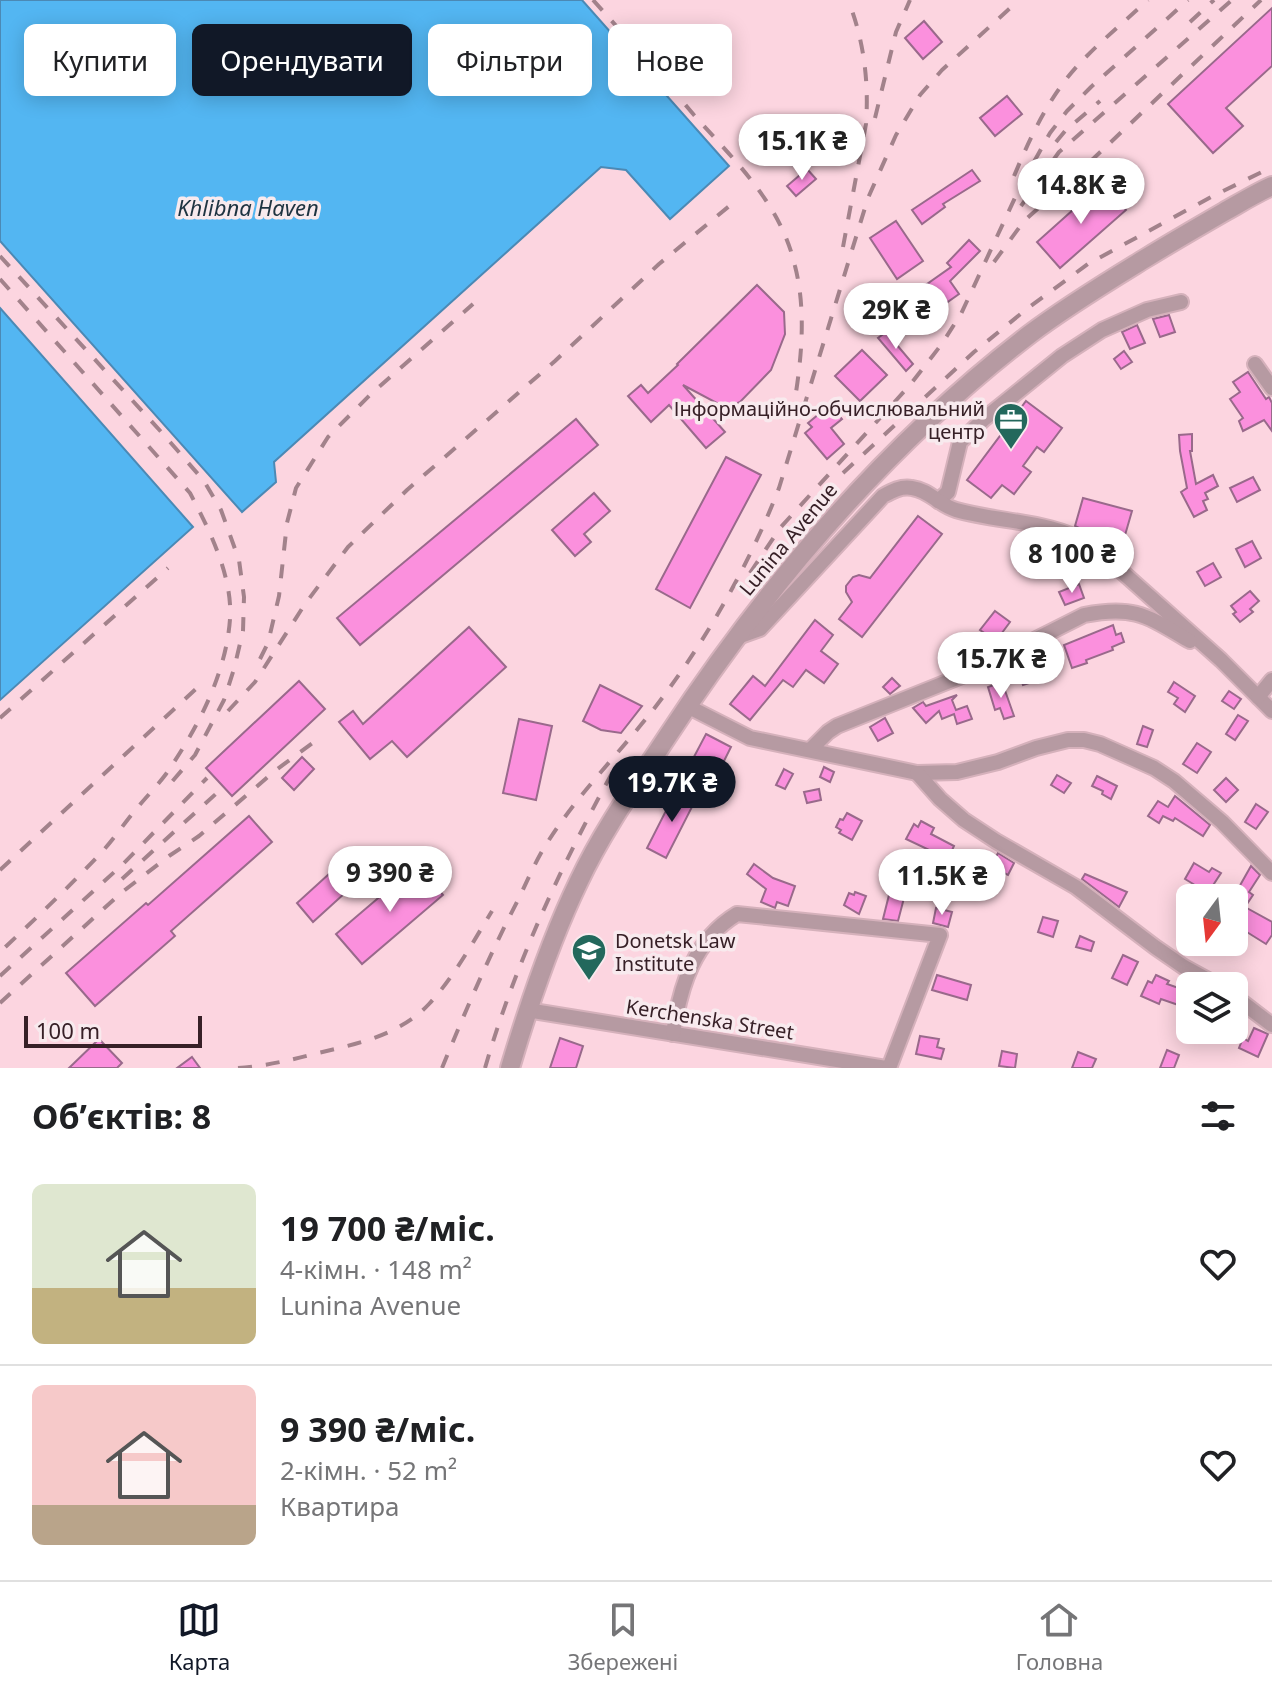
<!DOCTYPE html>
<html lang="uk">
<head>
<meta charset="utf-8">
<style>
	:root { --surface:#fff; --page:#f2f2f2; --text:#202124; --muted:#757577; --line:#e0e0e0; --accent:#111827 }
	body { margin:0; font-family:"Noto Sans",sans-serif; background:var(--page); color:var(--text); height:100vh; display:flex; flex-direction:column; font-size:30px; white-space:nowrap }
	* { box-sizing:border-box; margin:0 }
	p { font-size:26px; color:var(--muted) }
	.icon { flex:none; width:44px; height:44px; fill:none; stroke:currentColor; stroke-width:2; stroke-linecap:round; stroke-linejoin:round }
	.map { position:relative; height:1068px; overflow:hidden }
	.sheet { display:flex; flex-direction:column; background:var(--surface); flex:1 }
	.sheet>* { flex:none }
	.banner { position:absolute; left:24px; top:24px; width:800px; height:72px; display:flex; gap:16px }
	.needle { width:52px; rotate:195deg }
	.fabs { position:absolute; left:1176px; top:884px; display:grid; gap:16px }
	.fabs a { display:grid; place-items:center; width:72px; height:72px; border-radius:12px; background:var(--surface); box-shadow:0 4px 20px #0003; font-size:40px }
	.scale { position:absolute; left:24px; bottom:20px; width:178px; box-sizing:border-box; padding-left:8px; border:4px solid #372027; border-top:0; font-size:22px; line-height:28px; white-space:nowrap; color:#372027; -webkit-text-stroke:6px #f8eaee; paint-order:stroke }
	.price { position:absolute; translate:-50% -68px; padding:0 18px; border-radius:28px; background:#fff; color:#222; font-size:26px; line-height:52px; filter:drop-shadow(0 2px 4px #0008) }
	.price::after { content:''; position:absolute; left:50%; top:48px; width:24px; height:18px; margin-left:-12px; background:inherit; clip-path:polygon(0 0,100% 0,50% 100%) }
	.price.active { background:var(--accent); color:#fff }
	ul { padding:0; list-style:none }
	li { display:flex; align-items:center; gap:24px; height:200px; padding:0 32px }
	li+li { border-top:2px solid var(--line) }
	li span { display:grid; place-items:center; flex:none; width:224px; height:160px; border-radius:12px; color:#555 }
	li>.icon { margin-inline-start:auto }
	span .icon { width:96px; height:96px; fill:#fffc; stroke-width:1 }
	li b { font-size:34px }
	h2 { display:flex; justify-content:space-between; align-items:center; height:96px; padding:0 32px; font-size:34px }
	.chip { padding:0 28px; border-radius:12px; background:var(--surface); box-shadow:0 4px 20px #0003; font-size:28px; line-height:72px }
	.chip.active { background:var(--accent); color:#fff }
	.dock { display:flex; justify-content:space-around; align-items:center; height:112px; border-top:2px solid var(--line); background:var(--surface); font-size:22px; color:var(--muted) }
	.dock a { display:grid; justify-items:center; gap:4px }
	.dock .active { color:var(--accent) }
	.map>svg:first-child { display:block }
	.water { fill:#53b6f2; stroke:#4b89b5; stroke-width:2 }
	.building { fill:#fb90dd; stroke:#99698b; stroke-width:2 }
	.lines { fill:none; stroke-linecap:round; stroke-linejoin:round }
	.minor-casing { stroke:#d5b1bb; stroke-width:18 }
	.tertiary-casing { stroke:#d5b1bb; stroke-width:22 }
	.minor { stroke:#b69aa2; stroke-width:14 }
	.tertiary { stroke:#b69aa2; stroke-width:18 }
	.rail { stroke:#a2828b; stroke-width:4; stroke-dasharray:14 14; stroke-linecap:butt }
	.labels { text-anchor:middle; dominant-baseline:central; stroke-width:7; stroke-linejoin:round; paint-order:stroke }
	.poi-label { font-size:20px; fill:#372027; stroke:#f8eaee; text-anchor:end }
	.street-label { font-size:20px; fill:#372027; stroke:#f8eaee }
	.water-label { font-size:22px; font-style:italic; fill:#1e3341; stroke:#f8eaee }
</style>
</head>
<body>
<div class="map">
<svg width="1272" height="1068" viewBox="0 0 1272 1068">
	<rect width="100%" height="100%" fill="#fcd5e0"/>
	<g class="water">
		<polygon points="0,0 582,0 729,166 670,219 626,170 601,167 274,462 276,482 242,512 0,241"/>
		<polygon points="0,308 193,527 0,700"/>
	</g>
	<g class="building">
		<polygon points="1272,8 1272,66 1226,108 1243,126 1213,153 1168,104"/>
		<polygon points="924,21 942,42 923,59 905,38"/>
		<polygon points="1007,96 1022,114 995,136 980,118"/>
		<polygon points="807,169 816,179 796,196 787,186"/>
		<polygon points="972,170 980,181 943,204 945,207 922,224 912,210"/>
		<polygon points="1102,184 1126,210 1060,268 1037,242"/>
		<polygon points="896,221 923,261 897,279 870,238"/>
		<polygon points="969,240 980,251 950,281 959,294 925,318 910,296 951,267 947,263"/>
		<polygon points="757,285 784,312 785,334 771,370 740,402 726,408 683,385 725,432 706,448 669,405 651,422 628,396 641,385 648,393 678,365 677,364"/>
		<polygon points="1169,315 1175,332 1160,337 1153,319"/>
		<polygon points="1137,325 1145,343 1130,349 1122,332"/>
		<polygon points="886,332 913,364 906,371 878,338"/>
		<polygon points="862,350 887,375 860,401 835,376"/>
		<polygon points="1124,351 1132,362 1121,369 1114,359"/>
		<polygon points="1248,372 1266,399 1269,397 1272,403 1272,431 1264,420 1243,431 1239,421 1243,418 1230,399 1240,392 1233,382"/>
		<polygon points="1026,401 1062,428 1044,452 1037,447 1023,466 1031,472 1014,494 1002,485 991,498 967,480"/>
		<polygon points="830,405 842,419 831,428 844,444 827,459 805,433 812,427 808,423"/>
		<polygon points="576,419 598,445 360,645 337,618"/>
		<polygon points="1192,434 1192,451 1190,451 1196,484 1213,475 1218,486 1205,493 1208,499 1203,501 1207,510 1194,517 1181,492 1187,488 1180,451 1179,435"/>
		<polygon points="726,457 761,475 690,608 656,589"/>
		<polygon points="1253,477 1260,490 1237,502 1230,488"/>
		<polygon points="594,493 610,511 584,534 591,542 575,556 552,530"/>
		<polygon points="1083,498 1132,511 1123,542 1091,534 1075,526"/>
		<polygon points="918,516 942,534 862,637 839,619 852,602 846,592 846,586 853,577 859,575 870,578"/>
		<polygon points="1252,541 1261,558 1245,567 1236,549"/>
		<polygon points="1213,563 1221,577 1205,586 1197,572"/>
		<polygon points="1079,584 1084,598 1065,605 1059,592"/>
		<polygon points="1250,591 1259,601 1250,609 1253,612 1240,622 1233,614 1236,612 1231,606"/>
		<polygon points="995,611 1010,622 996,641 980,630"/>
		<polygon points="815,620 833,635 821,651 838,664 824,683 806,670 793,687 783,680 750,720 730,704 753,676 765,686"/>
		<polygon points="1113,625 1116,635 1121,633 1124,642 1112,647 1113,650 1086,660 1087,663 1072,668 1064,645"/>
		<polygon points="469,627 506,667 407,757 392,741 370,759 339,722 353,711 363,724"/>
		<polygon points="1028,661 1035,681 1023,685 1016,665"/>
		<polygon points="892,678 900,686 890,694 883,687"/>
		<polygon points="299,681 325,709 232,796 206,768"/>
		<polygon points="1002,682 1014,716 1004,719 1000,708 995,710 988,687"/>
		<polygon points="1174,682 1195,696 1185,712 1174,704 1178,698 1168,692"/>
		<polygon points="600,685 642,706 621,733 601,730 583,721"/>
		<polygon points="1229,691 1241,699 1234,709 1222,701"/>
		<polygon points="957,695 952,700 956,710 967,706 972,719 957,724 954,714 942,719 939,711 926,723 913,708 923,702 926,706"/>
		<polygon points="1238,715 1248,721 1235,740 1226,734"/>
		<polygon points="885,718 893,733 878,741 870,727"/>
		<polygon points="519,719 552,726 536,800 503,793"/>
		<polygon points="1143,726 1153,730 1147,747 1137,744"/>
		<polygon points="706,734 731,747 712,785 686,772"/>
		<polygon points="1197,743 1211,752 1197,773 1183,764"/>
		<polygon points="302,757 314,769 294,790 282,778"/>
		<polygon points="824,767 834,772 830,782 820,777"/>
		<polygon points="784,769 793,774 785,789 776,785"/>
		<polygon points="1057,775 1071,783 1064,793 1051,785"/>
		<polygon points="1097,776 1117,786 1111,799 1102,794 1103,791 1092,786"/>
		<polygon points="1226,778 1238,790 1226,802 1214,790"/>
		<polygon points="677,789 696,799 666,858 647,848"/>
		<polygon points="819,789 821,800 807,803 804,792"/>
		<polygon points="1175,796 1210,825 1203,836 1175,818 1173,821 1163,816 1159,823 1148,816 1158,801 1168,807"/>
		<polygon points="1256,804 1268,812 1256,829 1245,822"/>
		<polygon points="847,813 862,821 852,840 839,833 841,830 836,827 840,819 843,820"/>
		<polygon points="249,816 272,842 171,931 175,936 95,1006 66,973 146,903 148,905"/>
		<polygon points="921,821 934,828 931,834 954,846 948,859 906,839 914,824 918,827"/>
		<polygon points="998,853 1014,863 1008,875 991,867"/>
		<polygon points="970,856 982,862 969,886 957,880"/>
		<polygon points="1194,863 1209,872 1212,868 1221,873 1208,893 1185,879"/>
		<polygon points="340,864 356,883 313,922 297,903"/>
		<polygon points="754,864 773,878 795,886 788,906 777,902 775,908 761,902 766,889 747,874"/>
		<polygon points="417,865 443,895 362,964 336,934"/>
		<polygon points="1251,866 1260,875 1249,892 1253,895 1245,907 1272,922 1272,935 1266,944 1234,924 1234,896"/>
		<polygon points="1085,874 1127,892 1119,907 1082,879"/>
		<polygon points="855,892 866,896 859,914 844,905 849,893 854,895"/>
		<polygon points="889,895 904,898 898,921 883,919"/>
		<polygon points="936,908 952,912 948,927 933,923"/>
		<polygon points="1043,917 1058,921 1053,937 1038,932"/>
		<polygon points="1080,936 1094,942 1091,951 1076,947"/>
		<polygon points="1123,955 1138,962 1127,985 1112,978"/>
		<polygon points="937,975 971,985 967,1000 932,990"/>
		<polygon points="1156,975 1169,981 1167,984 1190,992 1190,1009 1161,999 1159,1004 1141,996 1148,981 1152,983"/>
		<polygon points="1254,1028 1268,1034 1258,1057 1239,1048 1243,1038 1248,1041"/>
		<polygon points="920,1036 939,1039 937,1047 944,1049 941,1059 916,1054"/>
		<polygon points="560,1038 583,1046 576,1068 550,1068"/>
		<polygon points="99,1039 122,1063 117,1068 69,1068"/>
		<polygon points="1167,1050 1179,1055 1174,1068 1160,1068"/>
		<polygon points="1002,1051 1017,1054 1015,1068 999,1066"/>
		<polygon points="1078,1052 1096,1059 1092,1068 1072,1068"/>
		<polygon points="192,1057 200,1068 177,1068"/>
	</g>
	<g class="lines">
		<defs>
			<g id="minor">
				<polyline points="1255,364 1272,388"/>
				<polyline points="938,501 948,492 960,442 984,419 1062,356 1102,330 1147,310 1181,302"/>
				<path d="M735,638L760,629L883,496C892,491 901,486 912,488C929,490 939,505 956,510C1002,523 1052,520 1093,546L1221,660L1272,711"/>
				<polyline points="1258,697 1272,680"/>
				<polyline points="687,706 750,738 917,773 957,772 998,762 1036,748 1068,740 1084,740 1100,744 1154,768 1174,781 1222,822 1272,873"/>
				<path d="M810,750L828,732L837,726L967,674L1084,615C1135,605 1147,616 1190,641"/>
				<polyline points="917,773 940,799 964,820 996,841 1076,887 1155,947 1184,967 1219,986"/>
				<polyline points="1234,996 1272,1025"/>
				<polyline points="527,1010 886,1068"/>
				<path d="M673,1034C680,986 694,940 737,914L940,935L889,1068"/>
			</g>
			<path id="tertiary" d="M510,1068C529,1004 550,941 579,881C603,830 636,784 667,737C767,585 885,445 1030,334C1067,306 1107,282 1146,258C1172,242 1198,227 1224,212C1240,203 1256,193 1272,186"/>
		</defs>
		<use href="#minor" class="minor-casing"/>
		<use href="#tertiary" class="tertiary-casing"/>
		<use href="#minor" class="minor"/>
		<use href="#tertiary" class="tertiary"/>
		<g class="rail">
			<path d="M593,0C627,38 661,76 694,115C735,161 781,204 795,266C807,313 801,364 793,411"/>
			<polyline points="1190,22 1214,0"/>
			<polyline points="875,118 896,32 910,0"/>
			<polyline points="1056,142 1065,131 1100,101"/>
			<path d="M1014,176C1031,136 1049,96 1080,63C1101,41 1125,21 1148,0"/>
			<polyline points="1021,206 1059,152 1232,0"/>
			<path d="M843,247L866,124C869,82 864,40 848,0"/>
			<polyline points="0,256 164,435 204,481 221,510 239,560 244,597 243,631 234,669 224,700 195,755 170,784"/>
			<polyline points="994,262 1024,221 1094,158 1261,0"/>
			<path d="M0,279L190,493C209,529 233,577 230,619C226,675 197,729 166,774C157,786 147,796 138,807C125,822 114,839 100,854C68,888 34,920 0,952"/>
			<polyline points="843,473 974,352 1028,308 1088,264 1211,197 1272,167"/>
			<polyline points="750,573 780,528 910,385 941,345 961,314 1020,187 1050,133 1067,111 1091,87 1188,0"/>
			<polyline points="260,659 268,643 279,596 287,523 296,488 328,437 370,395 473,304"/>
			<polyline points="228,711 255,682 305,604 348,547 407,490 555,361 659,264 733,203"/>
			<polyline points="0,718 168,568"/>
			<polyline points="0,870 199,686"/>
			<polyline points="122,879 218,792"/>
			<polyline points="0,976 122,865 207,778"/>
			<polyline points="0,1003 121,893 169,856 199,836 276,770 314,742"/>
			<path d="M238,1068C266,1066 291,1060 318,1053C357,1044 400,1035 429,1004C454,977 473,942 492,911"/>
			<path d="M442,1068C465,1012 489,956 517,902C525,886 532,869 541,853C576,793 628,746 668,690C712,630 752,558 779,488L868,198L896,135L920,95L942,70L1019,0"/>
			<path d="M485,1068C516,961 563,862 617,764"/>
		</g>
	</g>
	<defs>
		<symbol id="office-pin" viewBox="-11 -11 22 30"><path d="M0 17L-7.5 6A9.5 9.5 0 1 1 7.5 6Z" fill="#23685c" stroke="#f8eaee"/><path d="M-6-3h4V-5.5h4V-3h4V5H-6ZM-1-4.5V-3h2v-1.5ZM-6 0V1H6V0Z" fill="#fff"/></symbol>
		<symbol id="university-pin" viewBox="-11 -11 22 30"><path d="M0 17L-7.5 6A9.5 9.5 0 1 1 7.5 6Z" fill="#23685c" stroke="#f8eaee"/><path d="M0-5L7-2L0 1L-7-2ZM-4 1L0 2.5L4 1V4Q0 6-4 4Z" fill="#fff"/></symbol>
	</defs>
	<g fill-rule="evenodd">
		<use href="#office-pin" x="991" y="400" width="40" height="54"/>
		<use href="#university-pin" x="569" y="931" width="40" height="54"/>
	</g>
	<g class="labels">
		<g class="poi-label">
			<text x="985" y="408">Інформаційно-обчислювальний<tspan x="985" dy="23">центр</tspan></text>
			<text x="615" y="940" text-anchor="start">Donetsk Law<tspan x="615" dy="23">Institute</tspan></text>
		</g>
		<g class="street-label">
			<text transform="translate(788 539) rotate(-50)">Lunina Avenue</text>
			<text transform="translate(710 1019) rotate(9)">Kerchenska Street</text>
		</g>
		<g class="water-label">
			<text x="248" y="207">Khlibna Haven</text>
		</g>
	</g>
</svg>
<div class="fabs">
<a><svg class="needle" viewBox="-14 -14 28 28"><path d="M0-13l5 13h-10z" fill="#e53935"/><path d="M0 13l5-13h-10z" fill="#757577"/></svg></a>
<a><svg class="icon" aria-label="layers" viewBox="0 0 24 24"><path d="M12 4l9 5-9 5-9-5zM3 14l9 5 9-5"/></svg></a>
</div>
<div class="scale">100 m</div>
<b class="price" style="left:802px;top:182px">15.1K ₴</b>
<b class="price" style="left:1081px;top:226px">14.8K ₴</b>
<b class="price" style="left:896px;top:351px">29K ₴</b>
<b class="price" style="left:1072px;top:595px">8 100 ₴</b>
<b class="price" style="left:1001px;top:700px">15.7K ₴</b>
<b class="price active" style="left:672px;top:824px">19.7K ₴</b>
<b class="price" style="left:390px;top:914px">9 390 ₴</b>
<b class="price" style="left:942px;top:917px">11.5K ₴</b>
<div class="banner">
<a class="chip">Купити</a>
<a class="chip active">Орендувати</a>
<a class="chip">Фільтри</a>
<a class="chip">Нове</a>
</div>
</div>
<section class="sheet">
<h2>Об’єктів: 8<svg class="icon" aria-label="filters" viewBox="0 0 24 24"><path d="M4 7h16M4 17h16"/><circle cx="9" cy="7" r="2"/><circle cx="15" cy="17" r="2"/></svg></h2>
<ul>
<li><span style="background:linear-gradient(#dfe7d0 65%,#c2b280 0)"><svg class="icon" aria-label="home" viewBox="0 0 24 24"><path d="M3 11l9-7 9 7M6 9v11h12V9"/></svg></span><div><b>19 700 ₴/міс.</b><p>4-кімн. · 148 m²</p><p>Lunina Avenue</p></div><svg class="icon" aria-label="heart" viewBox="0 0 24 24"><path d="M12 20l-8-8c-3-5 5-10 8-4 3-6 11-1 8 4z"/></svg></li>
<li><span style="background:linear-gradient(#f6c9c9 75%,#b9a48a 0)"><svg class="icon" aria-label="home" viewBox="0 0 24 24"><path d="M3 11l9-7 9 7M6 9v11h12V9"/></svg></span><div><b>9 390 ₴/міс.</b><p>2-кімн. · 52 m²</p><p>Квартира</p></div><svg class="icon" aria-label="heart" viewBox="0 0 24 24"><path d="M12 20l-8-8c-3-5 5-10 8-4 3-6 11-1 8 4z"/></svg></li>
</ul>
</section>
<nav class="dock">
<a class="active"><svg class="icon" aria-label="map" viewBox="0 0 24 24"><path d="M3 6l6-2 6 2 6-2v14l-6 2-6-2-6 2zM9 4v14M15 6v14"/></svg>Карта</a>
<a><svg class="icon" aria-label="saved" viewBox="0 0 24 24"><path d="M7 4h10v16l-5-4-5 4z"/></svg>Збережені</a>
<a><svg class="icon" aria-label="home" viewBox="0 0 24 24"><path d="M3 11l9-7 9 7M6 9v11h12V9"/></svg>Головна</a>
</nav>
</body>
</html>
